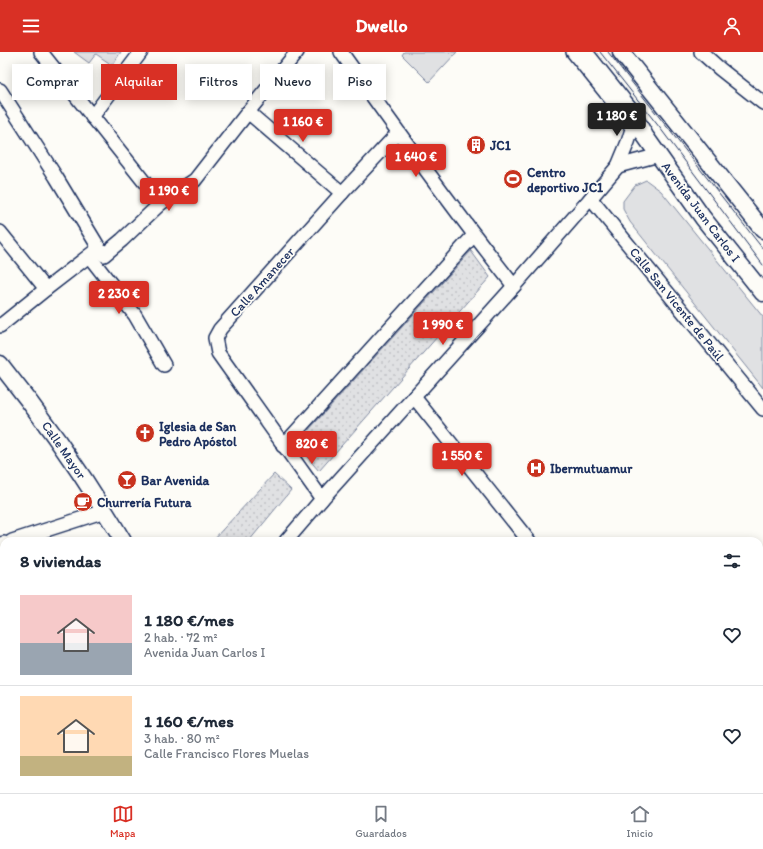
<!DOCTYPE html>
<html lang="es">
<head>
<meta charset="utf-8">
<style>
	:root { --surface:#fff; --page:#f6f6f7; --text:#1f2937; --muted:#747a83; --line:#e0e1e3; --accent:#d93025 }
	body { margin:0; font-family:Itim,sans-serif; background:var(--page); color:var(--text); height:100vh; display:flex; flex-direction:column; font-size:15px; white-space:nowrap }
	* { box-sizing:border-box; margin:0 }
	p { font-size:13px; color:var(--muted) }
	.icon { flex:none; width:22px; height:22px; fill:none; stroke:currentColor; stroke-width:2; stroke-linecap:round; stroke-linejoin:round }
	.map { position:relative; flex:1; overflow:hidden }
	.panel { position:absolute; left:0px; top:485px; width:763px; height:256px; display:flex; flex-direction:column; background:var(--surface); border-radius:12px 12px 0 0; box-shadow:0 2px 10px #0003 }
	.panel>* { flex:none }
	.hud { position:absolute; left:12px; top:12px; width:400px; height:36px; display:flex; gap:8px }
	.price { position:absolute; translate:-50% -34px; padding:0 9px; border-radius:4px; background:var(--accent); color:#fff; font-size:13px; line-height:26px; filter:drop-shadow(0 1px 2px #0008) }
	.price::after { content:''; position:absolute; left:50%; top:24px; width:12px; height:9px; margin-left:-6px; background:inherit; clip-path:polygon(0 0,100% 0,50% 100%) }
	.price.active { background:#222; color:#fff }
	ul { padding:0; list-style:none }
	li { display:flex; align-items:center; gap:12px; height:100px; padding:0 20px }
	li+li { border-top:1px solid var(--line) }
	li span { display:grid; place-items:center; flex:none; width:112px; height:80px; border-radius:0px; color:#555 }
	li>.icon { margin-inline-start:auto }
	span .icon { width:48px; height:48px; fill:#fffc; stroke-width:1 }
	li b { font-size:17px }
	h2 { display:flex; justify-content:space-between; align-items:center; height:48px; padding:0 20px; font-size:17px }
	.chip { padding:0 14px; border-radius:0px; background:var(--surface); box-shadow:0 2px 10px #0003; font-size:14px; line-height:36px }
	.chip.active { background:var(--accent); color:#fff }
	header { display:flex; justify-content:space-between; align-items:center; height:52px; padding:0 20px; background:var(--accent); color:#fff; font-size:18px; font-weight:800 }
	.tab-bar { display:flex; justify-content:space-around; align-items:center; height:56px; border-top:1px solid var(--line); background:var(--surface); font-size:11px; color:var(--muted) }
	.tab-bar a { display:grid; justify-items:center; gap:2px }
	.tab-bar .active { color:var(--accent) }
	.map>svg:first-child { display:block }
	.green { fill:#e0e1e3; stroke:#7e88a0 }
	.park { fill:url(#park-dots); stroke:#7e88a0 }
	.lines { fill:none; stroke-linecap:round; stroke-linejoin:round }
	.minor-casing { stroke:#1b2f5e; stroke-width:16 }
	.major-casing { stroke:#1b2f5e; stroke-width:19 }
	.minor { stroke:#fdfcf7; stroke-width:13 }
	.major { stroke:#fdfcf7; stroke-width:16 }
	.tram { stroke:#1b2f5e; stroke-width:1 }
	.labels { text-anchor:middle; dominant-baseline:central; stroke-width:3.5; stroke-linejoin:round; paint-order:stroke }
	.poi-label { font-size:13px; font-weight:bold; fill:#1b2f5e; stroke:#fdfcf7; text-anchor:start }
	.street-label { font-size:13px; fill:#1b2f5e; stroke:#fdfcf7 }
</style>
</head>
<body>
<header><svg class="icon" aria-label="menu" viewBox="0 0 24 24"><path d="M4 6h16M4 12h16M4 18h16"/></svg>Dwello<svg class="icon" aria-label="person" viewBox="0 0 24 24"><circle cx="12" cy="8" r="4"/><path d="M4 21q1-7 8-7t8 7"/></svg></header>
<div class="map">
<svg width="763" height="741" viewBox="0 0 763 741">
	<defs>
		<pattern id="park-dots" width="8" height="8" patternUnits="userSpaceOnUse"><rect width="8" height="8" fill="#e0e1e3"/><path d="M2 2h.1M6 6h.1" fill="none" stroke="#c0c1c5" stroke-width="1.8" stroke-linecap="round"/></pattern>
	</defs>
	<rect width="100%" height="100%" fill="#fdfcf7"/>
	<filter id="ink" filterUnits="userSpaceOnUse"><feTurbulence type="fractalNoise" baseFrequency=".025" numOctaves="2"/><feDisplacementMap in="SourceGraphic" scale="8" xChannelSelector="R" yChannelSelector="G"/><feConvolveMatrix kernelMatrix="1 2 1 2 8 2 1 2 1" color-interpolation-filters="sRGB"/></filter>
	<g filter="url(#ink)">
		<g class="green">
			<polygon points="74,0 121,0 112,13 96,2 89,11"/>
			<polygon points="404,0 457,0 429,30 402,3"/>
			<polygon points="646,128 661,139 763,265 763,336 630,170 623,157 623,149 635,133"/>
		</g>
		<g class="park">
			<polygon points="471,199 490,225 319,419 296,392"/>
			<polygon points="274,422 291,438 249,489 212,489"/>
			<polygon points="0,691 4,701 4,720 0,721"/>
		</g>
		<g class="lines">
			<defs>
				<g id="minor">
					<polyline points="41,0 161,151"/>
					<path d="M341,0C397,79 454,158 514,234"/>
					<polyline points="573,0 622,61 628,71"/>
					<polyline points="701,0 720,17 763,51"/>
					<polyline points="0,38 56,125 99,196"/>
					<polyline points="248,60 342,141"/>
					<polyline points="92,65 141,0"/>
					<polyline points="618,114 659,103"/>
					<polyline points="590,147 595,152 763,357"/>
					<polyline points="0,180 46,237"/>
					<polyline points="89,204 135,263 164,313"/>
					<polyline points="0,274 46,237 99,196 104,203 122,188 161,151 195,128 248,60 297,0"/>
					<polyline points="414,345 529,489"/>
					<polyline points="283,394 474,183"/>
					<polyline points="322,447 218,301 215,286 220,277 342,141 398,81"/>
					<polyline points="12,489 105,459"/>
					<polyline points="286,489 322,447 514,234 590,147 618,114 628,90 632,77 631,61"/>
					<polyline points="0,493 4,491"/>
					<polyline points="759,603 763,593"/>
					<polyline points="759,728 763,734"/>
					<polyline points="729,737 732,741"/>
					<polyline points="0,740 11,737"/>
					<polyline points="50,741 60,737"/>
				</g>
				<g id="major">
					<polyline points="584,0 631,59 645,84 703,166 763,241"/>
					<polyline points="621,0 763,178"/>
					<path d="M0,312C45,368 86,427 123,489"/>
					<polyline points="301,737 305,741"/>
				</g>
			</defs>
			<use href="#minor" class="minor-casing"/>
			<use href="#major" class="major-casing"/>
			<use href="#minor" class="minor"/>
			<use href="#major" class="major"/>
			<g class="tram">
				<polyline points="600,0 660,76 763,213"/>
				<polyline points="608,0 763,197"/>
			</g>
		</g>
	</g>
	<defs>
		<symbol id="building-disc" viewBox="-11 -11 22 22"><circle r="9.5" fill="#c8321e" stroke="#fdfcf7"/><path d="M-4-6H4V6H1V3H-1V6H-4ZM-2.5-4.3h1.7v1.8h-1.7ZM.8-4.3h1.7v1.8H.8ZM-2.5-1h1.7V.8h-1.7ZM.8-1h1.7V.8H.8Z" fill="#fff"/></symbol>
		<symbol id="stadium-disc" viewBox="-11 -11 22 22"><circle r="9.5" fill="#c8321e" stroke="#fdfcf7"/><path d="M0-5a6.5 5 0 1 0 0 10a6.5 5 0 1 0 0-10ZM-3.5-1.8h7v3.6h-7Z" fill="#fff"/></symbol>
		<symbol id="church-disc" viewBox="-11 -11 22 22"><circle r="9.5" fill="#c8321e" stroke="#fdfcf7"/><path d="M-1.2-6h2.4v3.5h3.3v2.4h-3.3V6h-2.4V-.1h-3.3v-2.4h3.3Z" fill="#fff"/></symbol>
		<symbol id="hospital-disc" viewBox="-11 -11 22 22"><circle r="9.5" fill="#c8321e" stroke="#fdfcf7"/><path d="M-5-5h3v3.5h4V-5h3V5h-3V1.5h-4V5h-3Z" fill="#fff"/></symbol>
		<symbol id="bar-disc" viewBox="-11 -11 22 22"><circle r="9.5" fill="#c8321e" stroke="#fdfcf7"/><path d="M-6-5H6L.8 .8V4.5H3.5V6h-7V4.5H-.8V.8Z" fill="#fff"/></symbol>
		<symbol id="cafe-disc" viewBox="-11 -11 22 22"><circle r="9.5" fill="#c8321e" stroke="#fdfcf7"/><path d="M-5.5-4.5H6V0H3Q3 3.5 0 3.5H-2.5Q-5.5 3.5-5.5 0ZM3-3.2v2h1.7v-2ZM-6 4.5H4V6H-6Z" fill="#fff"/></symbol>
	</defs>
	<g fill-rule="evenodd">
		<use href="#building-disc" x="465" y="82" width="22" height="22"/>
		<use href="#stadium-disc" x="502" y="116" width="22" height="22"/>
		<use href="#church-disc" x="134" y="370" width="22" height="22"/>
		<use href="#hospital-disc" x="525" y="405" width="22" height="22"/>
		<use href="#bar-disc" x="116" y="417" width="22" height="22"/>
		<use href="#cafe-disc" x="72" y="439" width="22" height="22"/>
	</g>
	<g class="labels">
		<g class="poi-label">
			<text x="490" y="93">JC1</text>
			<text x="527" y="120">Centro<tspan x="527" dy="15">deportivo JC1</tspan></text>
			<text x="159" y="374">Iglesia de San<tspan x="159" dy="15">Pedro Apóstol</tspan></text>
			<text x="550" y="416">Ibermutuamur</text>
			<text x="141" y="428">Bar Avenida</text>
			<text x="97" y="450">Churrería Futura</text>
		</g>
		<g class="street-label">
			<text transform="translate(701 160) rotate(53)">Avenida Juan Carlos I</text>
			<text transform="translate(262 230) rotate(-48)">Calle Amanecer</text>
			<text transform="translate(677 252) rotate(51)">Calle San Vicente de Paúl</text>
			<text transform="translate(64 398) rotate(55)">Calle Mayor</text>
		</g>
	</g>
</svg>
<b class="price active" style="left:617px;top:85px">1 180 €</b>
<b class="price" style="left:303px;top:91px">1 160 €</b>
<b class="price" style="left:416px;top:126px">1 640 €</b>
<b class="price" style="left:169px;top:160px">1 190 €</b>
<b class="price" style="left:119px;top:263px">2 230 €</b>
<b class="price" style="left:443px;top:294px">1 990 €</b>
<b class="price" style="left:312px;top:413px">820 €</b>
<b class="price" style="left:462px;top:425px">1 550 €</b>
<div class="hud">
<a class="chip">Comprar</a>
<a class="chip active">Alquilar</a>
<a class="chip">Filtros</a>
<a class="chip">Nuevo</a>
<a class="chip">Piso</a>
</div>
<section class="panel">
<h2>8 viviendas<svg class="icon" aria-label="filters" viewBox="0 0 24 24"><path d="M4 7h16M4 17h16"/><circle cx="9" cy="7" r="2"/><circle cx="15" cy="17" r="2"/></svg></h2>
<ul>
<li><span style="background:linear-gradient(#f6c9c9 60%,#9aa5b1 0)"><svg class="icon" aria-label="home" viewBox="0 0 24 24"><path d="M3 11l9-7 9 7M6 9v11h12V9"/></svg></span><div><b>1 180 €/mes</b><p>2 hab. · 72 m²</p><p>Avenida Juan Carlos I</p></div><svg class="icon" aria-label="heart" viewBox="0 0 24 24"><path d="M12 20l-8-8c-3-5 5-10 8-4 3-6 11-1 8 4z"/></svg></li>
<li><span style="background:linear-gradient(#ffd9b3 75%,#c2b280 0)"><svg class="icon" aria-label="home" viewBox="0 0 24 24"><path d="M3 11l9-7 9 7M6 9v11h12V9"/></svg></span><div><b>1 160 €/mes</b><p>3 hab. · 80 m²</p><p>Calle Francisco Flores Muelas</p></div><svg class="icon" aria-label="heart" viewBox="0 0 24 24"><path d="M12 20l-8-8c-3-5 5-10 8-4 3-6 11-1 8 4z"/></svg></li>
</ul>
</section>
</div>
<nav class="tab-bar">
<a class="active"><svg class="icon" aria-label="map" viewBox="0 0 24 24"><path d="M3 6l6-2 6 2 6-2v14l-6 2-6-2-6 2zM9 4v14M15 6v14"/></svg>Mapa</a>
<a><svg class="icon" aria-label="saved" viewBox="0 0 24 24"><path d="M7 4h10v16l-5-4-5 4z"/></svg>Guardados</a>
<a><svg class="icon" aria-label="home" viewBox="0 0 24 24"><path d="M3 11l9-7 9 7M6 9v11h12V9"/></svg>Inicio</a>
</nav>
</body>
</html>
